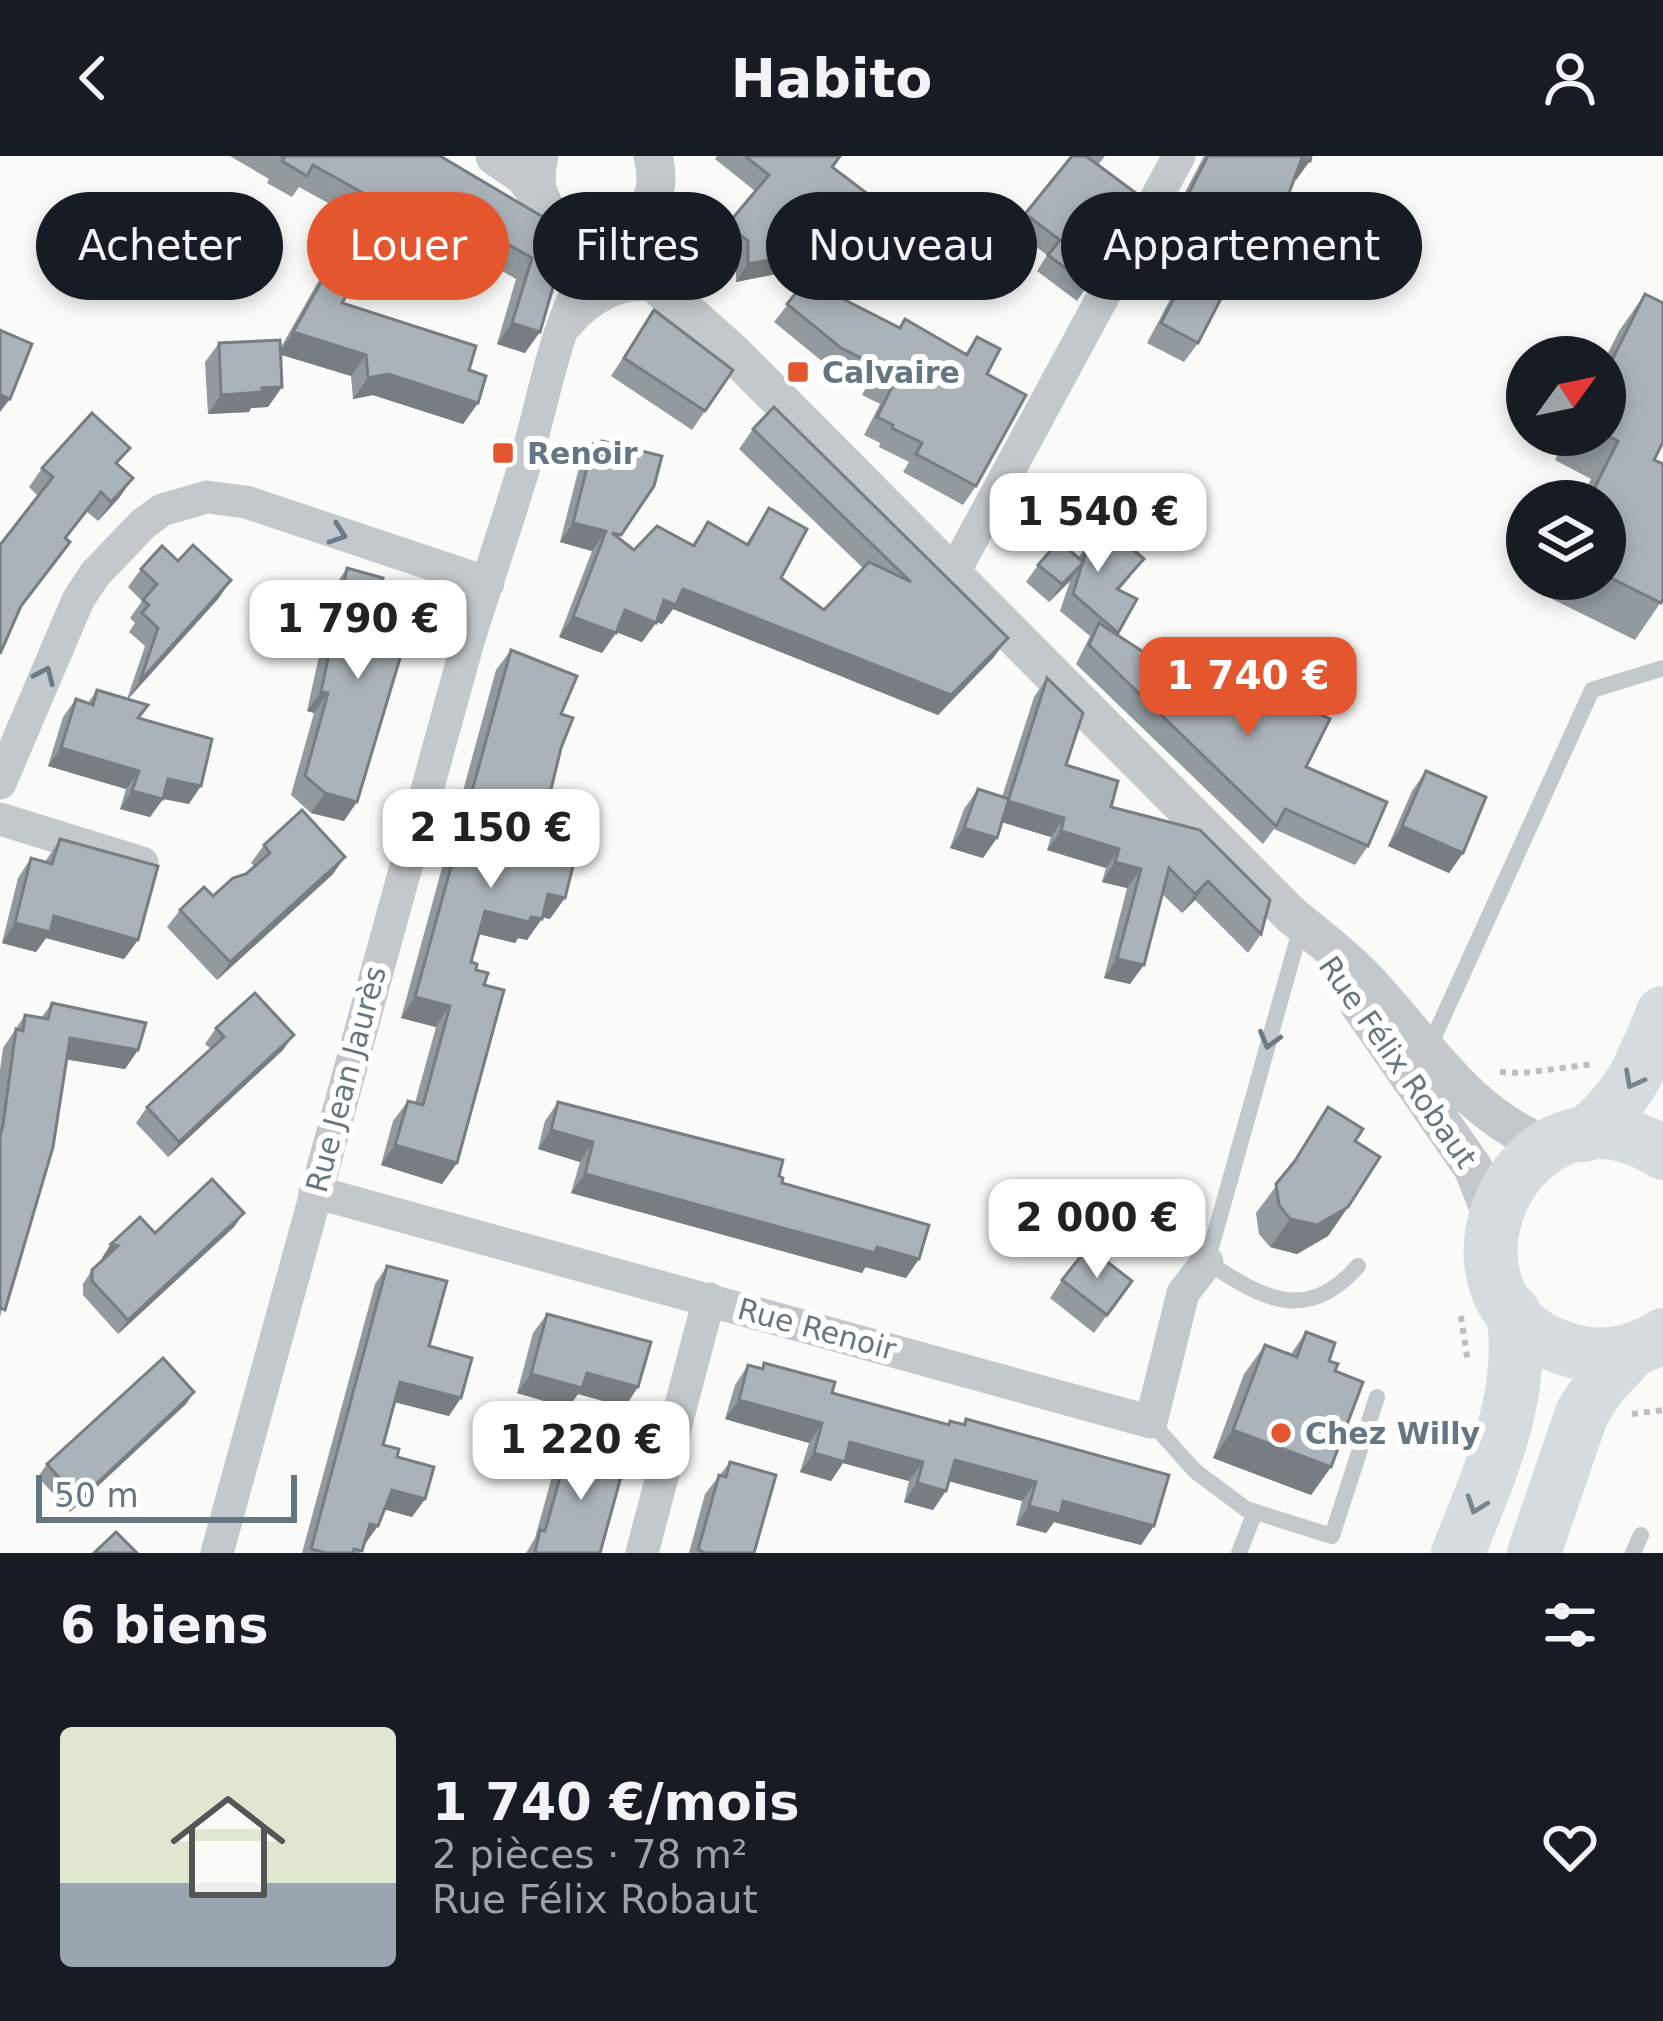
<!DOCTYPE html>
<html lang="fr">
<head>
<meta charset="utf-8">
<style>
	:root { --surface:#171b24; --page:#20242c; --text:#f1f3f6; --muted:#9ea1a6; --accent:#e4572e }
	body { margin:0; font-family:"DejaVu Sans",sans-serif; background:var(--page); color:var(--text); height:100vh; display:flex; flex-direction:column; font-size:45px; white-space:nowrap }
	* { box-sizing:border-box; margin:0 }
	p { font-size:39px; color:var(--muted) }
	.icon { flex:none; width:66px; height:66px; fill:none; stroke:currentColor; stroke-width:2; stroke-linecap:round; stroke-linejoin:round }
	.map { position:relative; height:1397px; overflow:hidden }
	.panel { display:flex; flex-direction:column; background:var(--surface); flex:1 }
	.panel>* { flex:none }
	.hud { position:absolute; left:36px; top:36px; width:1593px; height:108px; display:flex; gap:24px }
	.needle { width:78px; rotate:57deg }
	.buttons { position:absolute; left:1506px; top:180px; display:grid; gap:24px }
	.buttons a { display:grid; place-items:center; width:120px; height:120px; border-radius:50%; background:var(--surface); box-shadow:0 6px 18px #0003; font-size:60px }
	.scale { position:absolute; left:36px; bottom:30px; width:261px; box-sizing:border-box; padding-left:12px; border:6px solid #657683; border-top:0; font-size:33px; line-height:42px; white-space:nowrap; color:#657683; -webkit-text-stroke:9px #fff; paint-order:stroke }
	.price { position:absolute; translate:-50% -102px; padding:0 27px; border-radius:24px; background:#fff; color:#222; font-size:39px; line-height:78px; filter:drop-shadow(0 3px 6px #0008) }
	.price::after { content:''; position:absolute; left:50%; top:72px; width:36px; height:27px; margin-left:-18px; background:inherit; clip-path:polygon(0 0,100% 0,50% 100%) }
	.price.on { background:var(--accent); color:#fff }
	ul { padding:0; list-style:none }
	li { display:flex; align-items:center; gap:36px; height:300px; padding:0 60px }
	li span { display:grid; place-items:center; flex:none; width:336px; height:240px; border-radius:12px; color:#555 }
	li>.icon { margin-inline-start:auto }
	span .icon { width:144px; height:144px; fill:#fffc; stroke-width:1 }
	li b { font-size:51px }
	h2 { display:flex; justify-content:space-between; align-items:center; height:144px; padding:0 60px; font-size:51px }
	.tag { padding:0 42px; border-radius:54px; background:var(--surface); box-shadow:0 6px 18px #0003; font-size:42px; line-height:108px }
	.tag.on { background:var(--accent); color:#fff }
	header { display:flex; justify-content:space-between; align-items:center; height:156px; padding:0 60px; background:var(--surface); font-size:54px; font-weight:700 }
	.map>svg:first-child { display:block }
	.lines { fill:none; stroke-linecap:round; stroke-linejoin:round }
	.path { stroke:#bbbfc2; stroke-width:6; stroke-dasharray:6 6; stroke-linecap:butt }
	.service { stroke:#c3c8cc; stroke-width:16 }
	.minor { stroke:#c3c8cc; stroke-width:33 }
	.tertiary { stroke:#c3c8cc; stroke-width:39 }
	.trunk { stroke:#d6dbdf; stroke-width:54 }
	.wall { fill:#929a9f }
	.shaded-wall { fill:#777d82 }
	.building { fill:#aab3b9; stroke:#777d82; stroke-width:3 }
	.oneway { stroke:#6a7a87 }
	.oneway2 { stroke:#768591 }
	.poi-dot { fill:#e4572e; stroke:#fff; stroke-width:4.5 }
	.labels { text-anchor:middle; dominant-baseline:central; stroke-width:12; stroke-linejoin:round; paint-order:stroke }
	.poi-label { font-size:30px; font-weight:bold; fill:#657683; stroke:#fff; text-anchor:start }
	.street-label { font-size:30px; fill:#657683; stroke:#fff }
</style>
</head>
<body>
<header><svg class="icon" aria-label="back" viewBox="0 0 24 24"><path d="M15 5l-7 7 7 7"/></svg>Habito<svg class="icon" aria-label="person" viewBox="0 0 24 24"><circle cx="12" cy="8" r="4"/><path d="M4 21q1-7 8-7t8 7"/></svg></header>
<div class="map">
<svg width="1663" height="1397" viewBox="0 0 1663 1397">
	<rect width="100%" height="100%" fill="#fafaf8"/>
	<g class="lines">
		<g class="path">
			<polyline points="1500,916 1523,917 1594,908"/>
			<polyline points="1461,1160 1468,1207"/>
			<polyline points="1632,1258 1663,1254"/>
		</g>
		<g class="service">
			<path d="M1301,771L1207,1106C1262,1142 1306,1169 1358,1110"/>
			<polyline points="1428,894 1592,534 1663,512"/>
			<polyline points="1151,1266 1195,1315 1246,1353 1332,1380 1377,1241"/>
			<polyline points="1239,1397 1255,1356"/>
			<polyline points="1633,1397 1641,1379"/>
		</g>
		<g class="minor">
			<path d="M567,168C591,140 622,123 659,130"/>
			<polyline points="952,420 1179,0"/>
			<polyline points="0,627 78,444 95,418 143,368 162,354 207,341 246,346 488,427"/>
			<polyline points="0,663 142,707"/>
			<polyline points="315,1036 1151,1266 1183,1137 1207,1106"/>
			<path d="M217,1397L467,489C486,427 508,366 526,304C549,226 559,136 618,75"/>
			<polyline points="642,1397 709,1143"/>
		</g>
		<g class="tertiary">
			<polyline points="495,0 524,20 541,43"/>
			<path d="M539,0C513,103 680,103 653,0"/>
			<path d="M587,79L623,99L732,196L1290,758C1316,780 1344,800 1367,825C1424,885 1468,961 1549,990"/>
			<polyline points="1359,848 1473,1012 1493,1062"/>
		</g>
		<g class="trunk">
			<path d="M1584,979C1632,939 1640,912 1663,857"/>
			<path d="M1663,997C1519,905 1412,1144 1566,1193C1599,1204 1634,1198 1663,1179"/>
			<path d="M1458,1397C1488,1321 1527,1239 1513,1155"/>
			<polyline points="1534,1397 1582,1257 1600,1229 1633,1194"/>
		</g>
	</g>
	<g class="wall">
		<polygon points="230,0 440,0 553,67 525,197 497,188 516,123 442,81 420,114 377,89 342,147 469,214 478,247 463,268 373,239 353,243 351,220 281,198 282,231 268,251 251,252 249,256 208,258 205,206 219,187 280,193 345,78 338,74 348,58 299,31 292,41 267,27 269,23"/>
		<polygon points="717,0 841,0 832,12 869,66 833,107 842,143 899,172 905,163 965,198 977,181 987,218 976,330 963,349 903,316 909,306 879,291 880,287 864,279 880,248 862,239 867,230 828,210 774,166 818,110 736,126 736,103 715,87 755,35 715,3"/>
		<polygon points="1072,0 1105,0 1098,9 1088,129 1077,145 1037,115 1047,99 1014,74"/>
		<polygon points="1204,0 1311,0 1296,24 1294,23 1261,112 1248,132 1230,125 1198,187 1184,206 1147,187 1191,104 1157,90"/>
		<polygon points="1645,138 1663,443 1635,484 1536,435 1542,423 1605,423 1605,345 1580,345 1591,323 1555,304 1567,279 1605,279 1605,203 1619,175"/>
		<polygon points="654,154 733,214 692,274 611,220"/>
		<polygon points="753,273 994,501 938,559 673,453 662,468 656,466 642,486 616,476 602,497 559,481 592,395 560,386 580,308 593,288 599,289 602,285 619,382 634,394 692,389 708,366 746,388 769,352 781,422 824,454 863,412 739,293"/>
		<polygon points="118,309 133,322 119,342 98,365 87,356 66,383 57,405 19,454 38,340 29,331 42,312"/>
		<polygon points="1088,388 1131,420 1119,434 1137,443 1117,479 1194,526 1211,533 1223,516 1236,526 1242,519 1306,611 1368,690 1355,709 1274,673 1263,688 1076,508 1090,480 1060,455 1070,425 1049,446 1026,426 1038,409 1078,402"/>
		<polygon points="178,405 231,424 218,443 128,543 189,648 163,643 150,661 120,653 126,633 48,610 63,561 76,543 88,547 97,534 127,543 145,490 129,476 135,467 130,462 142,445 128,431 141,413"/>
		<polygon points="347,412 380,431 344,665 311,657 291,639 314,557 307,555 334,431"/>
		<polygon points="511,494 561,558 561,592 547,650 550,763 542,761 527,784 518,782 515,787 479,778 471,806 484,829 457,1007 442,1028 381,1009 393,965 408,945 415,947 436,871 401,862 496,514"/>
		<polygon points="1047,522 1066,609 1111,651 1200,674 1261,778 1248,797 1195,744 1182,757 1162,738 1130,828 1104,822 1127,732 1102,726 1106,712 1047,694 1051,681 1002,666 983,702 950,692 964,653 978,633 1002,641 1034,541"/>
		<polygon points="1426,615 1463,697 1449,717 1388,690 1412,635"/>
		<polygon points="60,683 138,784 124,803 46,782 36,796 2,787 18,722 31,702 45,706"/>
		<polygon points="264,689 333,718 217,824 167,771 180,754 213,740 246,718 255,711 251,707"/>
		<polygon points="52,847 138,894 125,913 67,903 0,1161 0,914 3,892 25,859 41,862"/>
		<polygon points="216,872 283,894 168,1001 136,967 147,951 211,893 205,888"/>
		<polygon points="558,946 779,1020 782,1027 919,1103 906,1122 866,1111 862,1117 571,1037 580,1006 538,993 545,965"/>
		<polygon points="1328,951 1355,985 1348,1051 1328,1080 1297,1098 1270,1091 1259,1078 1256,1057 1285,1018"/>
		<polygon points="234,1071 118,1178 83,1139 83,1128 92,1114 105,1103 102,1102 111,1088 155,1077"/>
		<polygon points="387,1110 429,1190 449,1260 394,1246 383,1289 397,1301 425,1343 412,1361 385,1353 360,1397 302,1397 375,1128"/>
		<polygon points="1062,1124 1132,1125 1094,1177 1050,1142"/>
		<polygon points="547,1158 625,1251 578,1238 568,1252 517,1237 533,1177"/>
		<polygon points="1306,1176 1335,1215 1331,1311 1311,1339 1213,1302 1244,1218 1265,1189 1291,1198"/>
		<polygon points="764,1207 832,1237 948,1268 950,1265 962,1268 966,1263 1141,1389 1054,1366 1046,1377 1016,1369 1022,1345 949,1325 933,1354 904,1346 909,1325 843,1307 831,1325 800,1316 809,1287 725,1263 735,1229 748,1209 761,1213"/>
		<polygon points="194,1236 186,1248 70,1356 38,1321 47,1308"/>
		<polygon points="570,1286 615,1315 600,1397 526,1397 535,1382 556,1306"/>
		<polygon points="730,1306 754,1397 689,1397 705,1338"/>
	</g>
	<g class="shaded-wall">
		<polygon points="1302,2 1310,5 1296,24 1289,21"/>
		<polygon points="881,48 835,106 736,126 748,108"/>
		<polygon points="1171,71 1204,85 1191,104 1157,90"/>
		<polygon points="1241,104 1261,112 1248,132 1228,123"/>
		<polygon points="512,167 540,176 525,197 497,188"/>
		<polygon points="293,176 366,199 351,220 278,198"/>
		<polygon points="388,218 478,247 463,268 373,239 353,243 368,222"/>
		<polygon points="282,231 268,251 251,252 249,256 208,258 221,239"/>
		<polygon points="0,239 10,243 0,256"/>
		<polygon points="133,322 119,342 98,365 111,346"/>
		<polygon points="573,367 606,375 592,395 560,386"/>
		<polygon points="1082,408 1070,425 1049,446 1062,428"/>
		<polygon points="231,424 218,443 127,544 140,525"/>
		<polygon points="683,433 1008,482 994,501 938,559 673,453 662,468 651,464 664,444"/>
		<polygon points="625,454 656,467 642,486 611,474"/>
		<polygon points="573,461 616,477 602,497 559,481"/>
		<polygon points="321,536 328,537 314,557 307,555"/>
		<polygon points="61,592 139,615 126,633 48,610"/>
		<polygon points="168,623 201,630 189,648 160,642 163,643 150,661 120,653 132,635"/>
		<polygon points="325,637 357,646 344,665 311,657"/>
		<polygon points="1008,645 1064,662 1051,681 995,664"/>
		<polygon points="1402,670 1463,697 1449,717 1388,690"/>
		<polygon points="964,672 997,682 983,702 950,692"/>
		<polygon points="1061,675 1119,693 1106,712 1047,694"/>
		<polygon points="345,701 333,718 217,824 230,806"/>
		<polygon points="1115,706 1141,713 1127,732 1102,726"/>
		<polygon points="1208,725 1195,744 1182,757 1195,738"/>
		<polygon points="548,738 565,742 550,763 533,759"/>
		<polygon points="485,755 542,763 527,784 518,782 515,787 470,776"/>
		<polygon points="54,760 138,784 124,803 46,782 36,796 2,787 15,767"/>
		<polygon points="1117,803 1144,809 1130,828 1104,822"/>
		<polygon points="415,841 450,850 436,871 401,862"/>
		<polygon points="294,879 283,894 168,1001 179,986"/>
		<polygon points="70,882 138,894 125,913 57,902"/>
		<polygon points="551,974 593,986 580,1006 538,993"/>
		<polygon points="395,989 457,1007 442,1028 381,1009"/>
		<polygon points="585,1018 919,1103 906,1122 865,1111 862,1117 571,1037"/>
		<polygon points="1348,1051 1328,1080 1297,1098 1270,1091 1290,1063"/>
		<polygon points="244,1057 234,1071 118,1178 128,1164"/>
		<polygon points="111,1088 118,1090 109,1104 102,1102"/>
		<polygon points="587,1217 638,1231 625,1251 578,1238 568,1252 517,1237 531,1218"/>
		<polygon points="400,1226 461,1242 449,1260 387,1244"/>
		<polygon points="194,1236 186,1248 70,1356 79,1344"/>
		<polygon points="739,1244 822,1267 809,1287 725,1263"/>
		<polygon points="1233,1274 1331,1311 1311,1339 1213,1302"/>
		<polygon points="850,1286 923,1306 909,1325 843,1307 831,1325 800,1316 814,1297"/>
		<polygon points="955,1304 1036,1326 1022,1345 941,1323"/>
		<polygon points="917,1327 946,1335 933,1354 904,1346"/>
		<polygon points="392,1334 425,1343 412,1361 379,1352"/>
		<polygon points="1063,1345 1154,1370 1141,1389 1054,1366 1046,1377 1016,1369 1029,1350"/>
		<polygon points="370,1368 378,1370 365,1388 358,1386"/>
	</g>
	<g class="building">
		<polygon points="281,0 440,0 553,67 563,97 540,176 512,167 532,102 455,58 435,93 391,67 342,147 476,190 469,214 486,220 478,247 388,218 368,222 366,199 293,176 360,57 354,53 363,37 313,9 307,20 282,5 284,2"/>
		<polygon points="745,0 840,0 832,11 881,48 848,89 748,108 748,85 727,69 769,19"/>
		<polygon points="1072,0 1086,0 1137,38 1088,129 1048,99 1060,84 1025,58"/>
		<polygon points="1208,0 1311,0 1310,5 1302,2 1261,112 1241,104 1198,187 1161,167 1204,85 1171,71"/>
		<polygon points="825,101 855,124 841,142 900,172 905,163 967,199 977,181 1000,193 987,218 1026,239 976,330 916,298 922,287 892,272 893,269 877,261 893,229 875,220 880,211 841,192 787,148"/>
		<polygon points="1645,138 1663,147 1663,286 1654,304 1663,308 1663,443 1661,447 1605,419 1605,345 1588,345 1618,285 1605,279 1605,218"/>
		<polygon points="654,154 733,214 705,255 624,202"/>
		<polygon points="0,174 32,188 10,243 0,239"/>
		<polygon points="280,184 282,231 262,232 262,236 221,239 219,187"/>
		<polygon points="774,251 1008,482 951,539 683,433 676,449 664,444 656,467 625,454 616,477 573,461 606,375 573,367 593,288 600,290 602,285 662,300 654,330 621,379 612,377 634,394 657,370 694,390 708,366 748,389 769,352 807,373 781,422 824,454 869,406 911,426 753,273"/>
		<polygon points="92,257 130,292 116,307 133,322 111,346 101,336 65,382 70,386 21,450 0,498 0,389 53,321 42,312"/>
		<polygon points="1105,369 1144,403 1117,433 1137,443 1118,477 1073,438 1082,408 1062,428 1038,409 1059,385 1083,406 1088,388"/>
		<polygon points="193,389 231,424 140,525 158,472 142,457 149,449 143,444 157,428 141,413 162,390 178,405"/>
		<polygon points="347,412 383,422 380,431 418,442 357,646 325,637 305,620 328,537 321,536"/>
		<polygon points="1099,467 1157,505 1165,497 1194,526 1200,521 1214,536 1223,516 1238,528 1242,519 1330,563 1306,611 1387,646 1368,690 1285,653 1276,670 1089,489"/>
		<polygon points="511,494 577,520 561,558 573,562 561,592 547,650 559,654 547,699 574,706 565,742 548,738 542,763 531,761 529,766 485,755 471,806 477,808 476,814 488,817 484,829 504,834 457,1007 395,989 408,945 423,949 450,850 415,841"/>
		<polygon points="1047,522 1083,557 1066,609 1118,625 1111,651 1200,674 1270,744 1261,778 1208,725 1195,738 1169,712 1144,809 1117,803 1141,713 1115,706 1119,693 1061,675 1064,662 1008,645"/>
		<polygon points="97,534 148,549 138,562 212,583 201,630 168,623 163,643 132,635 139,615 61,592 76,543 93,549"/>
		<polygon points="1426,615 1486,641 1463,697 1402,670"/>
		<polygon points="978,633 1009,643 997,682 964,672"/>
		<polygon points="302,654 345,701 230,806 180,754 204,731 213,740 233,722 246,718 270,697 264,689"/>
		<polygon points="60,683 158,710 138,784 54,760 50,776 15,767 31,702 52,708"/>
		<polygon points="255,837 294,879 179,986 147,951 224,881 216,872"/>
		<polygon points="52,847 146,867 138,894 70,882 53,991 5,1154 0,1152 0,981 3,969 16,873 23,875 25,859 48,863"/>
		<polygon points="558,946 783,1004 779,1020 783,1022 782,1027 929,1069 919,1103 877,1091 875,1097 585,1018 593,986 551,974"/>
		<polygon points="1328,951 1363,973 1355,985 1380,1001 1348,1051 1317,1069 1290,1063 1279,1049 1276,1028 1295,1005"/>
		<polygon points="212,1023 244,1057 128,1164 92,1125 92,1114 118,1090 111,1088 140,1061 155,1077"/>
		<polygon points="1088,1091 1132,1125 1107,1159 1062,1124"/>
		<polygon points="387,1110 447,1125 429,1190 472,1202 461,1242 400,1226 383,1289 399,1293 397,1301 434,1311 425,1343 392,1334 378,1370 370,1368 362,1395 354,1393 353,1397 326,1397 311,1393"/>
		<polygon points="547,1158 651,1186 638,1231 587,1217 582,1232 531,1218"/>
		<polygon points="1306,1176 1335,1187 1329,1205 1338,1208 1335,1215 1363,1226 1331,1311 1233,1274 1265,1189 1297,1201"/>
		<polygon points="163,1202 194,1236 79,1344 47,1308"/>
		<polygon points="764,1207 835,1226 832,1237 949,1269 950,1265 965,1269 966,1263 1169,1319 1154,1370 1063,1345 1060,1358 1029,1350 1036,1326 955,1304 946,1335 917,1327 923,1306 850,1286 845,1306 814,1297 822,1267 739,1244 748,1209 763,1213"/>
		<polygon points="570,1286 619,1301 615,1315 622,1317 600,1397 535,1397 540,1374 545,1375"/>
		<polygon points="730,1306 776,1319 754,1397 705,1397 698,1394 719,1319 726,1321"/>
		<polygon points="116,1376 137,1397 94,1397"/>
	</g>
	<defs><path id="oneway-chevron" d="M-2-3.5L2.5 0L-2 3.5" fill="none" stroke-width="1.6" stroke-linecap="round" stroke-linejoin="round" transform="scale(3)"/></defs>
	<g class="oneway">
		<use href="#oneway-chevron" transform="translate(338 378) rotate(19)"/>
		<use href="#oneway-chevron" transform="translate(45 519) rotate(-66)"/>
		<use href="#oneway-chevron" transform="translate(1269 884) rotate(106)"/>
	</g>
	<g class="oneway2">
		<use href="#oneway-chevron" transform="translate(1633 924) rotate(118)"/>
		<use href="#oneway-chevron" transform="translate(1476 1349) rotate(110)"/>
	</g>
	<g class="poi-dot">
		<rect x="786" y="204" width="24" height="24" rx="6"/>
		<rect x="491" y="285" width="24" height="24" rx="6"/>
		<circle cx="1281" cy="1277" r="12"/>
	</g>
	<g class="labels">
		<g class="poi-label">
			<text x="822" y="216">Calvaire</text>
			<text x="527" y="297">Renoir</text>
			<text x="1305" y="1277">Chez Willy</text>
		</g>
		<g class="street-label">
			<text transform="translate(1398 906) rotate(55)">Rue Félix Robaut</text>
			<text transform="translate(346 923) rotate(-75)">Rue Jean Jaurès</text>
			<text transform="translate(817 1173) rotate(15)">Rue Renoir</text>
		</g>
	</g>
</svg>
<div class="buttons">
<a><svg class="needle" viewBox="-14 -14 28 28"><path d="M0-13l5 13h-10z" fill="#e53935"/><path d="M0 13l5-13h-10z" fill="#9ea1a6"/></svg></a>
<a><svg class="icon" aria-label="layers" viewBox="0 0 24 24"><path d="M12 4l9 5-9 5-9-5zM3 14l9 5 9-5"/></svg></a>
</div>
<div class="scale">50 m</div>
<b class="price" style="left:1098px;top:419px">1 540 €</b>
<b class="price" style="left:358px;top:526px">1 790 €</b>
<b class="price on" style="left:1248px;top:583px">1 740 €</b>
<b class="price" style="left:491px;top:735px">2 150 €</b>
<b class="price" style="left:1097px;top:1125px">2 000 €</b>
<b class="price" style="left:581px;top:1347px">1 220 €</b>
<div class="hud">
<a class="tag">Acheter</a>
<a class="tag on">Louer</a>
<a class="tag">Filtres</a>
<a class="tag">Nouveau</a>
<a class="tag">Appartement</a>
</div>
</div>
<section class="panel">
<h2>6 biens<svg class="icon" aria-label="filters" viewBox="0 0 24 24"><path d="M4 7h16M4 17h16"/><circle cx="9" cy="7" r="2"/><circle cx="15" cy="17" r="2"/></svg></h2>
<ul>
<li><span style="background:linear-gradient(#dfe7d0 65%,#9aa5b1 0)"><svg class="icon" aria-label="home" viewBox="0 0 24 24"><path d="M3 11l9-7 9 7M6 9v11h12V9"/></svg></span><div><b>1 740 €/mois</b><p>2 pièces · 78 m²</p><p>Rue Félix Robaut</p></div><svg class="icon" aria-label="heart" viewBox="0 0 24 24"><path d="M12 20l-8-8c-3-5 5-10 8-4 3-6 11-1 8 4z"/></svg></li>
</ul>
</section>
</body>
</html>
